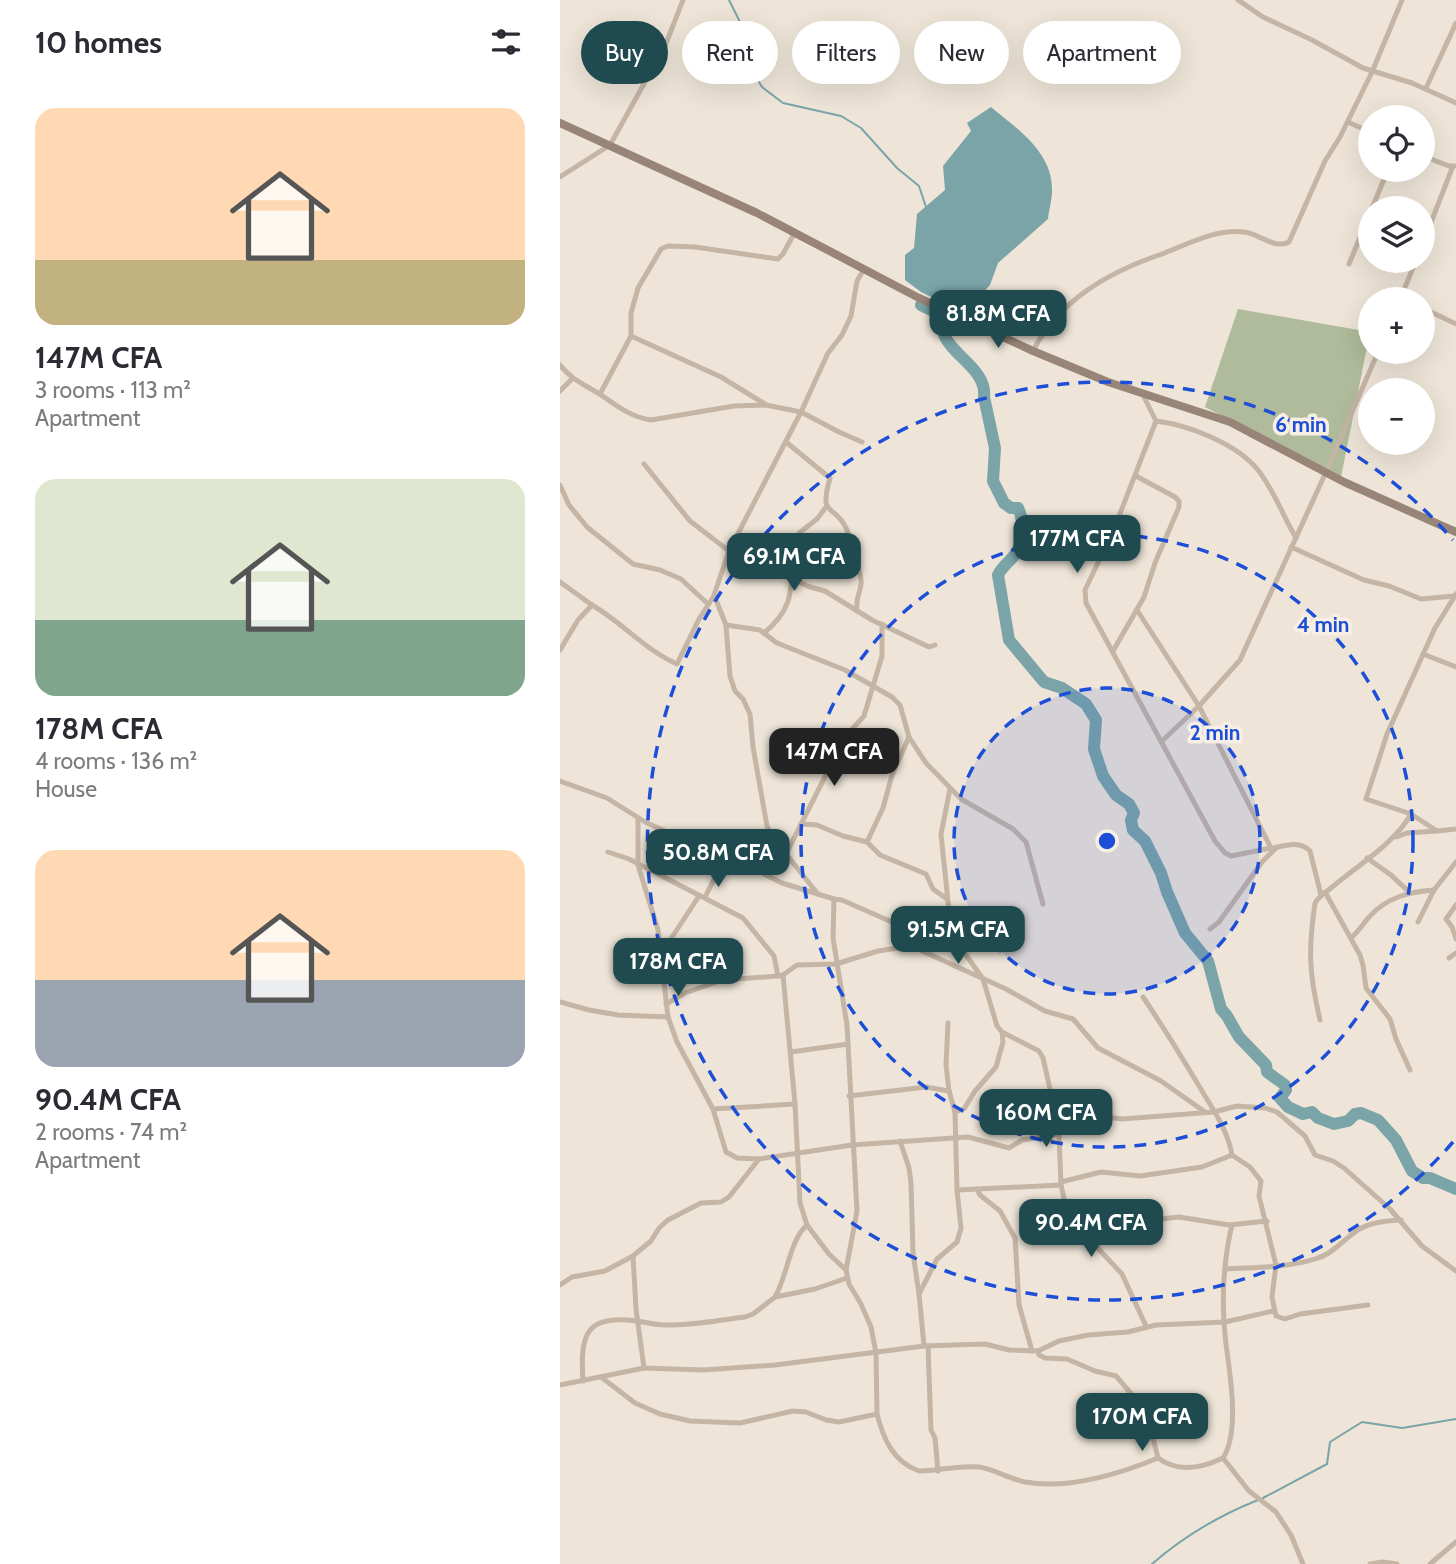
<!DOCTYPE html>
<html lang="en">
<head>
<meta charset="utf-8">
<style>
	:root { --surface:#fff; --page:#f7f7f7; --text:#2b2b33; --muted:#7c7c81; --accent:#1f4a4f }
	body { margin:0; font-family:Cabin,sans-serif; background:var(--page); color:var(--text); height:100vh; display:flex; flex-direction:column; font-size:26px; white-space:nowrap }
	* { box-sizing:border-box; margin:0 }
	p { font-size:23px; color:var(--muted) }
	.icon { flex:none; width:38px; height:38px; fill:none; stroke:currentColor; stroke-width:2; stroke-linecap:round; stroke-linejoin:round }
	.map { position:relative; flex:1; overflow:hidden }
	.sheet { display:flex; flex-direction:column; background:var(--surface); width:560px }
	.sheet>* { flex:none }
	.guide { position:absolute; left:21px; top:21px; width:665px; height:63px; display:flex; gap:14px }
	.fabs { position:absolute; left:798px; top:105px; display:grid; gap:14px }
	.fabs a { display:grid; place-items:center; width:77px; height:77px; border-radius:50%; background:var(--surface); box-shadow:0 7px 28px #0002; font-size:35px }
	.price { position:absolute; translate:-50% -60px; padding:0 16px; border-radius:14px; background:var(--accent); color:#fff; font-size:23px; line-height:46px; filter:drop-shadow(0 2px 4px #0008) }
	.price::after { content:''; position:absolute; left:50%; top:42px; width:21px; height:16px; margin-left:-10px; background:inherit; clip-path:polygon(0 0,100% 0,50% 100%) }
	.price.active { background:#222; color:#fff }
	ul { padding:0; list-style:none }
	li { display:grid; align-content:center; gap:14px; height:371px; padding:0 35px }
	li span { display:grid; place-items:center; height:217px; border-radius:21px; color:#555 }
	li>.icon { margin-inline-start:auto }
	span .icon { width:126px; height:126px; fill:#fffc; stroke-width:1 }
	li b { font-size:30px }
	h2 { display:flex; justify-content:space-between; align-items:center; height:84px; padding:0 35px; font-size:30px }
	.pill { padding:0 24px; border-radius:32px; background:var(--surface); box-shadow:0 7px 28px #0002; font-size:24px; line-height:63px }
	.pill.active { background:var(--accent); color:#fff }
	main { display:flex; flex:1; min-height:0 }
	.map>svg:first-child { display:block }
	.green { fill:#afbb9a }
	.water { fill:#7aa4a8 }
	.lines { fill:none; stroke-linecap:round; stroke-linejoin:round }
	.stream { stroke:#7aa4a8; stroke-width:2 }
	.river { stroke:#7aa4a8; stroke-width:12 }
	.street { stroke:#c5b5a5; stroke-width:5 }
	.secondary { stroke:#988577; stroke-width:8 }
	.ring { fill:none; stroke:#1d4ed8; stroke-width:3.5; stroke-dasharray:12 9 }
	.centre { fill:#1d4ed8; stroke:#f7efe4; stroke-width:3.5 }
	.ring-label { font-size:21px; text-anchor:middle; font-weight:bold; fill:#1d4ed8; stroke:#f7efe4; stroke-width:7; stroke-linejoin:round; paint-order:stroke }
</style>
</head>
<body>
<main>
<section class="sheet">
<h2>10 homes<svg class="icon" aria-label="filters" viewBox="0 0 24 24"><path d="M4 7h16M4 17h16"/><circle cx="9" cy="7" r="2"/><circle cx="15" cy="17" r="2"/></svg></h2>
<ul>
<li><span style="background:linear-gradient(#ffd9b3 70%,#c2b280 0)"><svg class="icon" aria-label="home" viewBox="0 0 24 24"><path d="M3 11l9-7 9 7M6 9v11h12V9"/></svg></span><div><b>147M CFA</b><p>3 rooms · 113 m²</p><p>Apartment</p></div></li>
<li><span style="background:linear-gradient(#dfe7d0 65%,#7fa58c 0)"><svg class="icon" aria-label="home" viewBox="0 0 24 24"><path d="M3 11l9-7 9 7M6 9v11h12V9"/></svg></span><div><b>178M CFA</b><p>4 rooms · 136 m²</p><p>House</p></div></li>
<li><span style="background:linear-gradient(#ffd9b3 60%,#9aa5b1 0)"><svg class="icon" aria-label="home" viewBox="0 0 24 24"><path d="M3 11l9-7 9 7M6 9v11h12V9"/></svg></span><div><b>90.4M CFA</b><p>2 rooms · 74 m²</p><p>Apartment</p></div></li>
</ul>
</section>
<div class="map">
<svg width="896" height="1564" viewBox="0 0 896 1564">
	<rect width="100%" height="100%" fill="#eee5d8"/>
	<polygon class="green" points="678,309 810,332 781,477 645,407"/>
	<path class="water" d="M431,107C457,129 493,152 492,191C492,200 489,209 488,219L438,263L430,285L417,299L392,307L361,292L345,280V255L354,248L357,214L385,190L383,166L411,131L407,123Z"/>
	<g class="lines">
		<g class="stream">
			<polyline points="169,0 179,20 188,63 202,87 223,103 281,116 301,128 337,168 359,186 366,207"/>
			<polyline points="703,1498 767,1464 770,1442 802,1422 842,1428 896,1419"/>
			<path d="M592,1564C624,1536 658,1516 698,1500"/>
		</g>
		<path class="river" d="M361,305L382,315C383,322 382,332 385,337C395,357 427,371 424,397L435,448L433,481L444,503L451,508H458C464,520 464,540 456,553C451,561 443,565 438,575L449,640L484,682L502,688L526,704L536,720L534,749L543,776L556,795L569,804L574,813L571,820L573,830L585,841L601,873L607,892L625,933L648,961L661,1009L667,1016L679,1037L706,1065L707,1072L725,1085L726,1090L720,1098L728,1107L743,1114L752,1112L758,1118L774,1124L788,1121L795,1114L801,1113L818,1120L836,1140L852,1171L863,1178H870L896,1189"/>
		<g class="street">
			<polyline points="678,0 703,17 752,40 803,68 852,83 896,103"/>
			<polyline points="866,88 896,23"/>
			<polyline points="788,122 810,132"/>
			<polyline points="863,156 889,166 894,166"/>
			<polyline points="0,177 50,145 105,46 123,0"/>
			<polyline points="812,208 828,170"/>
			<polyline points="863,243 893,166"/>
			<polyline points="789,264 810,213"/>
			<polyline points="304,269 297,281 291,316 282,335 268,353 241,412 169,551 250,587 265,591 312,620 369,647 375,645"/>
			<polyline points="840,299 856,261"/>
			<polyline points="863,308 896,324"/>
			<polyline points="71,336 161,377 205,404"/>
			<path d="M473,351C499,300 549,272 602,254C628,244 654,229 684,232C698,233 715,250 729,242L765,161L780,137L812,72L842,0"/>
			<path d="M0,365C13,381 24,384 41,395C57,406 71,417 91,420L174,406L206,405L241,412L279,432L302,442"/>
			<polyline points="0,391 12,379"/>
			<polyline points="40,394 71,336 71,313 78,288 101,249 108,246 135,247 218,259 223,254 235,232"/>
			<path d="M596,421C629,425 677,444 698,470C714,490 723,516 736,538"/>
			<path d="M226,442L270,478C258,520 275,502 287,530C290,538 303,578 301,584C300,594 295,599 297,611"/>
			<polyline points="84,464 130,521 169,551 154,595 166,625 170,676 175,691 183,699 190,714 193,747 207,826 214,842 167,854 145,897"/>
			<polyline points="0,485 9,505 27,527 73,564 100,570 121,579 148,604"/>
			<polyline points="731,547 804,580 829,586 861,599 894,596"/>
			<polyline points="0,582 32,605"/>
			<polyline points="896,594 875,628 827,734 806,799 851,814 877,831 896,829"/>
			<polyline points="577,610 639,706 711,848 671,856 665,853 655,841 526,603 525,590 554,529 596,421 583,395"/>
			<polyline points="166,625 200,630 217,643 285,670 332,697 340,705 349,737 366,763 401,799 453,829 466,842 483,904"/>
			<path d="M204,633C245,600 224,573 239,533L257,519L266,507"/>
			<path d="M0,650L18,620L32,605C63,623 85,650 117,664L139,619L154,596"/>
			<polyline points="553,651 584,597 595,563 619,507 619,501 615,497 576,476"/>
			<polyline points="863,654 896,667"/>
			<polyline points="602,741 639,706 680,660 766,472 818,352"/>
			<polyline points="0,781 47,798 85,822 146,850 178,861 222,883 274,899 273,938 287,1025 297,1211 286,1270 289,1284 301,1304 311,1327 316,1353 317,1414"/>
			<polyline points="78,818 78,865 98,930 108,1017 117,1042 153,1109 166,1152 177,1158 199,1159"/>
			<polyline points="241,824 257,825 283,836 307,842 323,808 332,775 349,737"/>
			<polyline points="836,837 847,833 877,831"/>
			<polyline points="307,842 320,855 366,874 373,889 387,899"/>
			<path d="M714,848C727,845 740,841 750,851L761,895"/>
			<polyline points="48,852 69,859 183,918 214,956 218,976"/>
			<polyline points="807,858 831,875 849,892"/>
			<polyline points="765,892 800,955 803,965 806,988 830,1019 836,1039 850,1070"/>
			<polyline points="257,893 226,854 285,737 304,716 322,656 322,624"/>
			<polyline points="274,899 282,900 350,930 396,941"/>
			<polyline points="896,905 886,919 892,927 896,939"/>
			<polyline points="858,922 874,890 896,862"/>
			<polyline points="650,929 659,922 702,862 717,847"/>
			<path d="M791,938C798,932 803,924 809,917C827,897 849,892 874,890"/>
			<polyline points="101,954 139,896"/>
			<polyline points="889,958 896,953"/>
			<polyline points="223,975 235,1104 240,1203 247,1225 269,1254 286,1270"/>
			<path d="M583,997C604,1028 623,1059 642,1091C654,1111 668,1131 672,1155L690,1167L701,1181L699,1196L716,1265L712,1297L716,1316L725,1319L740,1314L808,1305"/>
			<polyline points="0,1002 29,1010 58,1015 108,1017"/>
			<polyline points="106,1004 125,993 162,980 218,976 223,975 237,965 276,964 318,951 351,946 446,989 485,1011 513,1019 538,1048 601,1081 645,1112"/>
			<path d="M760,1020C749,973 748,951 755,903C759,896 765,893 771,888C797,866 835,843 851,814"/>
			<polyline points="388,1023 386,1065 389,1091"/>
			<polyline points="442,1032 479,1051 483,1058 495,1111 562,1119 654,1112 677,1106 705,1108 717,1112 745,1136 755,1155 773,1161 784,1168 830,1209 862,1246 896,1271"/>
			<polyline points="231,1052 288,1044"/>
			<polyline points="289,1096 366,1087 389,1091 395,1112"/>
			<polyline points="153,1109 235,1104"/>
			<polyline points="495,1111 499,1134 501,1185 507,1212 519,1228 562,1274 586,1326"/>
			<polyline points="340,1141 349,1168 351,1183 353,1253 359,1294"/>
			<polyline points="501,1182 541,1172 580,1176 642,1167 672,1155"/>
			<polyline points="417,1189 420,1195 440,1211 455,1238 459,1305 472,1351"/>
			<polyline points="397,1190 501,1185"/>
			<polyline points="519,1228 619,1217 669,1225 707,1221"/>
			<polyline points="73,1256 76,1309 84,1368"/>
			<path d="M665,1269C694,1267 729,1268 758,1258C774,1253 784,1239 798,1230C810,1222 827,1221 841,1220"/>
			<polyline points="0,1285 12,1277 45,1271 73,1256 91,1241 99,1228 108,1220 141,1203 161,1202 169,1197 199,1159 292,1145 408,1137 449,1148 462,1140 499,1134"/>
			<path d="M215,1297C227,1277 230,1239 247,1225"/>
			<polyline points="364,1346 359,1294 377,1259 397,1242 401,1228 397,1190 395,1112 404,1109 415,1091 436,1067 443,1042 442,1032 437,1026 423,979 396,941 390,921 381,834 390,789"/>
			<polyline points="368,1346 371,1430 375,1438 378,1471"/>
			<polyline points="478,1351 499,1341 528,1335 568,1332 596,1325 665,1322 713,1311"/>
			<path d="M41,1377L75,1403L100,1414L130,1421L180,1423L233,1411L246,1412L266,1420L279,1422L317,1414C323,1438 333,1462 359,1471C379,1471 399,1465 419,1467C431,1468 450,1479 465,1482C508,1490 559,1474 598,1458"/>
			<path d="M23,1381C20,1335 25,1314 77,1321C86,1322 94,1325 104,1325C130,1326 158,1320 185,1317L193,1314L215,1297L255,1289L287,1278"/>
			<path d="M0,1385L84,1368L143,1370L215,1365L364,1346L425,1344L449,1350L478,1351L479,1355L485,1358L507,1359L535,1371L556,1376L575,1398L591,1430L598,1458C618,1473 642,1468 663,1458L689,1491L716,1512L731,1535L743,1564"/>
			<path d="M663,1458C680,1432 670,1374 666,1344C661,1307 663,1261 672,1225"/>
			<polyline points="810,1564 823,1562 837,1564"/>
			<polyline points="870,1564 896,1542"/>
		</g>
		<polyline class="secondary" points="0,123 197,213 359,298 473,351 548,382 670,422 784,482 896,532"/>
	</g>
	<circle cx="547" cy="841" r="153" fill="#1d4ed8" fill-opacity=".12"/>
	<g class="ring">
		<circle cx="547" cy="841" r="153"/>
		<circle cx="547" cy="841" r="306"/>
		<path d="M893 1142A459 459 0 1 1 893 540"/>
	</g>
	<circle cx="547" cy="841" r="10" class="centre"/>
	<g class="ring-label">
		<text x="741" y="432">6 min</text>
		<text x="763" y="632">4 min</text>
		<text x="655" y="740">2 min</text>
	</g>
</svg>
<div class="fabs">
<a><svg class="icon" aria-label="locate" viewBox="0 0 24 24"><circle cx="12" cy="12" r="6"/><path d="M12 2v4M12 18v4M2 12h4M18 12h4"/></svg></a>
<a><svg class="icon" aria-label="layers" viewBox="0 0 24 24"><path d="M12 4l9 5-9 5-9-5zM3 14l9 5 9-5"/></svg></a>
<a>+</a>
<a>−</a>
</div>
<b class="price" style="left:438px;top:350px">81.8M CFA</b>
<b class="price" style="left:517px;top:575px">177M CFA</b>
<b class="price" style="left:234px;top:593px">69.1M CFA</b>
<b class="price active" style="left:274px;top:788px">147M CFA</b>
<b class="price" style="left:158px;top:889px">50.8M CFA</b>
<b class="price" style="left:398px;top:966px">91.5M CFA</b>
<b class="price" style="left:118px;top:998px">178M CFA</b>
<b class="price" style="left:486px;top:1149px">160M CFA</b>
<b class="price" style="left:531px;top:1259px">90.4M CFA</b>
<b class="price" style="left:582px;top:1453px">170M CFA</b>
<div class="guide">
<a class="pill active">Buy</a>
<a class="pill">Rent</a>
<a class="pill">Filters</a>
<a class="pill">New</a>
<a class="pill">Apartment</a>
</div>
</div>
</main>
</body>
</html>
